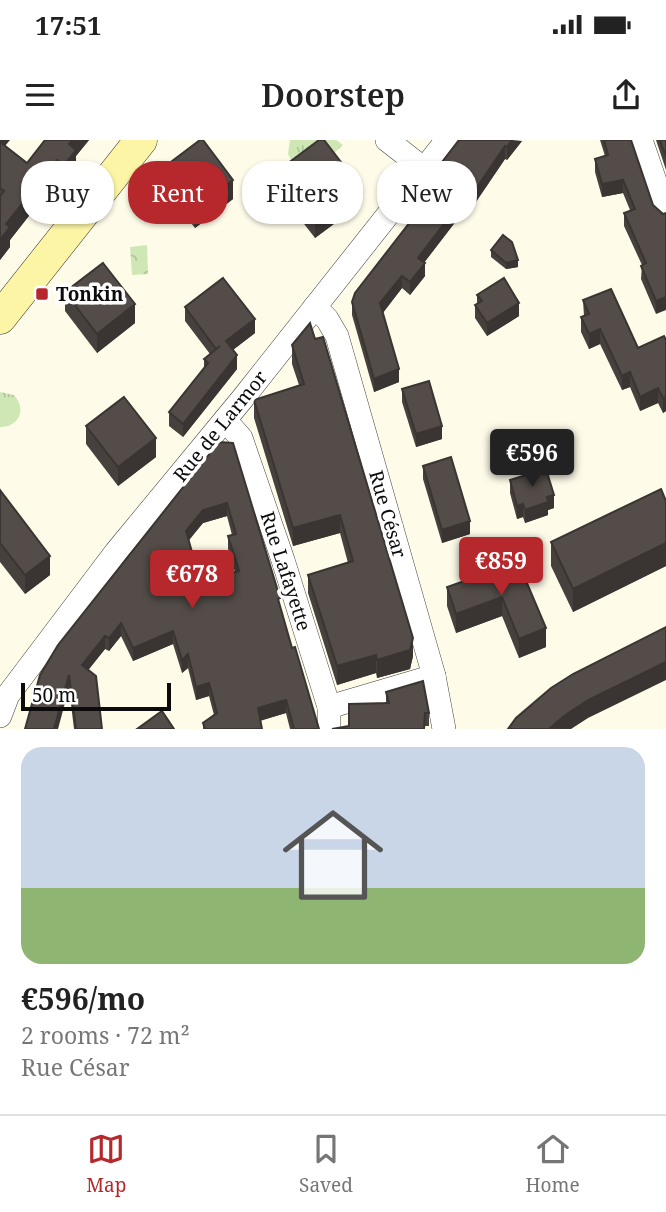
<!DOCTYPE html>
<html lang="en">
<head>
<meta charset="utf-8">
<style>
	:root { --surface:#fff; --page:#f6f6f6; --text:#222; --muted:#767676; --line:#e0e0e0; --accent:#b6282c }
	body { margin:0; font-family:"Noto Serif",serif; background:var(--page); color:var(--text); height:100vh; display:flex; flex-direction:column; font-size:26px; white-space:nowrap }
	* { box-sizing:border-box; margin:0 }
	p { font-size:23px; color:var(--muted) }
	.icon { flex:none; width:38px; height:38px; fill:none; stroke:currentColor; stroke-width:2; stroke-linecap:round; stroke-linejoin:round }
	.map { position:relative; height:589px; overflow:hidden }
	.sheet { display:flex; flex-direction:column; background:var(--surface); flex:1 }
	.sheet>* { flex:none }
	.top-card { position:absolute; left:21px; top:21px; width:625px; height:63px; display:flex; gap:14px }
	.scale { position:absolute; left:21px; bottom:18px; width:150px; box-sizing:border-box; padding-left:7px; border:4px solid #0b0b0b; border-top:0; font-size:19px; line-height:24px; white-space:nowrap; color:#0b0b0b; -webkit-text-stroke:5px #fff; paint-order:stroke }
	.price { position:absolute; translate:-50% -60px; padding:0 16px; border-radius:7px; background:var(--accent); color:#fff; font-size:23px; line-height:46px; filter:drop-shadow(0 2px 4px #0008) }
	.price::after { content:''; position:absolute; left:50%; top:42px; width:21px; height:16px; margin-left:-10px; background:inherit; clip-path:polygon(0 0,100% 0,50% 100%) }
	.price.on { background:#222; color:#fff }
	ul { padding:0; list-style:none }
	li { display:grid; align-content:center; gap:14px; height:371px; padding:0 21px }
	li+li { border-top:2px solid var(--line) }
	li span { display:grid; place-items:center; height:217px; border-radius:21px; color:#555 }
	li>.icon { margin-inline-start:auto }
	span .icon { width:126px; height:126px; fill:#fffc; stroke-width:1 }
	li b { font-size:30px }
	.chip { padding:0 24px; border-radius:28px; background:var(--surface); box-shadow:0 2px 5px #0004; font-size:24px; line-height:63px }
	.chip.on { background:var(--accent); color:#fff }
	.status { display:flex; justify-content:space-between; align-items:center; height:49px; padding:0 35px; background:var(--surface); direction:ltr }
	.status svg { height:19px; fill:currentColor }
	header { display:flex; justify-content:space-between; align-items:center; height:91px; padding:0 21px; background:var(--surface); font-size:32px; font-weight:600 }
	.tab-bar { display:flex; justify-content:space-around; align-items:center; height:98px; border-top:2px solid var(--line); background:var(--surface); font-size:19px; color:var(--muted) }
	.tab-bar a { display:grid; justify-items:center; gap:4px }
	.tab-bar .on { color:var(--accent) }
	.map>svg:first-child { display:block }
	.grass { fill:url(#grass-tufts) }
	.park { fill:url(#park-crowns) }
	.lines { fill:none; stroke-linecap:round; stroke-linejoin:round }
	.minor-casing { stroke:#3e3e3e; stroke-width:24 }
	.secondary-casing { stroke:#2d2d2d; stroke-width:33 }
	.minor { stroke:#fff; stroke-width:23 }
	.secondary { stroke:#fdf5a6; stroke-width:32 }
	.wall { fill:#47413e; fill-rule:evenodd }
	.shaded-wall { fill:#3a3532 }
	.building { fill:#534c48; stroke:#3a3532; stroke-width:2; fill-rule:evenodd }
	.poi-dot { fill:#b6282c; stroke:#fff; stroke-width:2.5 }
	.labels { text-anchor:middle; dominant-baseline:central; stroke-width:7; stroke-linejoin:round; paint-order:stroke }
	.poi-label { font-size:19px; font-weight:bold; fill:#0b0b0b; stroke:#fff; text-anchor:start }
	.street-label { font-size:19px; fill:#0b0b0b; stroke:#fff }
</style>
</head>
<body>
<div class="status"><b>17:51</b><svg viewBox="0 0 49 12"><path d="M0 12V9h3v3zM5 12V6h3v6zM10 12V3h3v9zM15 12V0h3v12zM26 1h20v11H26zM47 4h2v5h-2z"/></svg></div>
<header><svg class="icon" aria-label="menu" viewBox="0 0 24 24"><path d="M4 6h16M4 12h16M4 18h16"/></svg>Doorstep<svg class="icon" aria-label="share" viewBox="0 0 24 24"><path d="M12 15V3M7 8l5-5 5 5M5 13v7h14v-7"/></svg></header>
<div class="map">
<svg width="666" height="589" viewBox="0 0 666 589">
	<defs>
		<pattern id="grass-tufts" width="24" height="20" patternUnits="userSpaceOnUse" patternTransform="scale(1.75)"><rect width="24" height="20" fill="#cee7b5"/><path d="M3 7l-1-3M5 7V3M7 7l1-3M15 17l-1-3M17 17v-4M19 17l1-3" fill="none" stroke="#b0c59a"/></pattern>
		<pattern id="park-crowns" width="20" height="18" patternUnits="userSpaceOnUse" patternTransform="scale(1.75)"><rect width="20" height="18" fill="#cee7b5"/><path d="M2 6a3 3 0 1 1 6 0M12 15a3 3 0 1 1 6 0" fill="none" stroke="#b0c59a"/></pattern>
	</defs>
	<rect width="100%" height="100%" fill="#fefbe9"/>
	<g class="grass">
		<polygon points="290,0 336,0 343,5 331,16 294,25 288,14"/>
		<path d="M0,252L14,255C27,269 19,287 0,287Z"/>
	</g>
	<polygon class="park" points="147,105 148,134 132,135 130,107"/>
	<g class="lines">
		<defs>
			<g id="minor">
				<polyline points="387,0 424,29"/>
				<polyline points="641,0 666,73"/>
				<polyline points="315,167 327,179 337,196 434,536 444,589"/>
				<polyline points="225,280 241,298 283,420 329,567 329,589"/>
				<polyline points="329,567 434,536"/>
				<polyline points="0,576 8,555 116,412 243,258 447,0"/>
			</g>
			<polyline id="secondary" points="0,178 141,0"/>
		</defs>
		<use href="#minor" class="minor-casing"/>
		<use href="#secondary" class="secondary-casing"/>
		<use href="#minor" class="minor"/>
		<use href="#secondary" class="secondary"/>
	</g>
	<g class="wall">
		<polygon points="0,0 5,6 27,23 45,0 89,0 76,16 76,30 64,45 57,40 10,100 10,107 0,120"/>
		<polygon points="459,0 522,1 507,20 505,19 467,75 463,72 424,123 425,136 410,155 402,148 383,173 399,242 374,252 352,175 352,162 435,50 432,48 432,35"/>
		<polygon points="600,0 631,0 653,65 663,74 656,174 641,139 642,125 624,86 624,73 630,70 623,53 602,57 595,32 595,19 605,16"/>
		<polygon points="656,0 666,0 666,30"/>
		<polygon points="283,27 354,69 315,98 283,57"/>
		<polygon points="163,28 233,59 195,88 163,47"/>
		<polygon points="491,110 518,127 506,129 491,117"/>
		<polygon points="65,152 135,183 97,213 65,171"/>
		<polygon points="477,155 519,176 487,196 475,178 475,165 477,164"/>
		<polygon points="583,160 638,208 666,200 666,271 663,273 658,263 640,271 630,247 622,250 600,204 589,209 581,192 581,177 584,176"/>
		<polygon points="185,167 255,193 233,210 237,229 183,297 169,286 169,272 204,228 204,219 210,214 185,181"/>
		<polygon points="292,205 413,516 410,529 377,538 376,533 337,545 308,453 308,435 348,423 340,393 293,406 254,278 254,260 299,245 292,224"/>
		<polygon points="402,249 442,299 416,307 402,262"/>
		<polygon points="86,286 156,317 118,346 86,304"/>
		<path d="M219,302L280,467L292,508L319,589H290L286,573L260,581L262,589H203V583L214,575L209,556L196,560L188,528L182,533L173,504L133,521L121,496L109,511L105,509L88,530L102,589H74L69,548L25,589ZM227,376L232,395L228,396V409L235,432L205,440L194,419L188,400L203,383Z"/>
		<polygon points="423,326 470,394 442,403 423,339"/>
		<polygon points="510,340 554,368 548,370 548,375 525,383 523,377 517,379 510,353"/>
		<polygon points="0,350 50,435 25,454 0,422"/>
		<polygon points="666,361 666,426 573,472 551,426 551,402"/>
		<polygon points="518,422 546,507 519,518 502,476 456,493 447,466 447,447"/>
		<polygon points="386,552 429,573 429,586 349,586 386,563"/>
	</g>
	<g class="shaded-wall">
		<polygon points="0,0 10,0 0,12"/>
		<polygon points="73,0 89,0 76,16 76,30 64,45 64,25 69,4"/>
		<polygon points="512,0 522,1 507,20 507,7"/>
		<polygon points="505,6 505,19 467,75 467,62"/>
		<polygon points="57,20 57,40 10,100 10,107 0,120 0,100 6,84"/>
		<polygon points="354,39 354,69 315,98 315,68"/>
		<polygon points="233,40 233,59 195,88 195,69"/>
		<polygon points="623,40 623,53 602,57 602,44"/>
		<polygon points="463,59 463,72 418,130 418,118"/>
		<polygon points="518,120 518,127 506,129 506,123"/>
		<polygon points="425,123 425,136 410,155 410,142"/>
		<polygon points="402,136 402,148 380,176 380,163"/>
		<polygon points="666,157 666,170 656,174 656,161"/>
		<polygon points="519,163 519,176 487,196 487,183"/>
		<polygon points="135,164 135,183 97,213 97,194"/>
		<polygon points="255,179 255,193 226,215 226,201"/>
		<polygon points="600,189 600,204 589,209 589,194"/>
		<polygon points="237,215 237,229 183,297 183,284"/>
		<polygon points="399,229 399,242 374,252 374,239"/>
		<polygon points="630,232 630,247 622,250 622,236"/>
		<polygon points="658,248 658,263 640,271 640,257"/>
		<polygon points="666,257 666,271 663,273 663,258"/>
		<polygon points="442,286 442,299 416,307 416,294"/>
		<polygon points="156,298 156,317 118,346 118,327"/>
		<polygon points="554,355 554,368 548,370 548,375 525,383 525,370 547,357"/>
		<polygon points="227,363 227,376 203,383 186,404 186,391 203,370"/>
		<polygon points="523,364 523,377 517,379 517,366"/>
		<polygon points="340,375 340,393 293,406 293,388"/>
		<polygon points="470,381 470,394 442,403 442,390"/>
		<polygon points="666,403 666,426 573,472 573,449"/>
		<polygon points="50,416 50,435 25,454 25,435"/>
		<polygon points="502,457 502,476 456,493 456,474"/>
		<polygon points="121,483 121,496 109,511 109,498"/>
		<polygon points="546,488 546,507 519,518 519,499"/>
		<polygon points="173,491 173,504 133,521 133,508"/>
		<polygon points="105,496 105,509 82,538 82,525"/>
		<polygon points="413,498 413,516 410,529 377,538 377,520"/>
		<polygon points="188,514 188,528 182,533 182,520"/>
		<polygon points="376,515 376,533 337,545 337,526"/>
		<polygon points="666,522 666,540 588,578 571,589 549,589 564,576 588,560"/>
		<polygon points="69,535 69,548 58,589 54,589"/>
		<polygon points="209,543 209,556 196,560 196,547"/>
		<polygon points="286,560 286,573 258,581 258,568"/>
	</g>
	<g class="building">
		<polygon points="45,0 73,0 69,4 76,10 64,25 57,20 6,84 10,87 0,100 0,56 4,51 0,48 0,2 27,23"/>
		<polygon points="200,0 203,0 233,40 195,69 163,28"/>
		<polygon points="319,0 324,0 354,39 315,68 283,27"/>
		<polygon points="459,0 512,0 507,7 505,6 467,62 463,59 418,118 425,123 410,142 402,136 380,163 399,229 374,239 352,162 355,153 441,42 432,35"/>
		<polygon points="604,0 631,0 653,65 663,74 666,73 666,157 656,161 641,126 646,123 624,73 635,69 623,40 602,44 595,19 608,15"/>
		<polygon points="660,0 666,0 666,17"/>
		<polygon points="503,95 512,102 518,120 506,123 491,110"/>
		<polygon points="103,123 135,164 97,194 65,152"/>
		<polygon points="223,138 255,179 226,201 237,215 183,284 169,272 208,223 204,219 220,206 216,209 185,167"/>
		<polygon points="504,138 519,163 487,183 475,165 482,161 477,155"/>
		<polygon points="611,149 638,208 664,196 666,200 666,257 663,258 658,248 640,257 630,232 622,236 600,189 589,194 581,177 589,174 583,160"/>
		<polygon points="310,183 315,199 323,197 413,498 410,510 377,520 376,515 337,526 308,435 353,421 340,375 293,388 254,260 304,244 292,205"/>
		<polygon points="429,241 442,286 416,294 402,249"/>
		<polygon points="124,257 156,298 118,327 86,286"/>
		<path d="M219,302L233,303L280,458L278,459L292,508L295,507L319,589H294L286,560L258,568L262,589H205L203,583L217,573L209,543L196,547L188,514L182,520L173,491L133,508L121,483L109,498L105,496L82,525L96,536L102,589H76L69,535L54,589H25L40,535L58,505ZM227,363L236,394L228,396L239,431L205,440L197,418L194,419L186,391L203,370Z"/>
		<polygon points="451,317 470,381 442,390 423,326"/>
		<polygon points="546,329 554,355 547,357 548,362 525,370 523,364 517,366 510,340"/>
		<polygon points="661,349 666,361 666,403 573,449 551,402"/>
		<polygon points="0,350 50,416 25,435 0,403"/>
		<polygon points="518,422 546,488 519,499 502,457 456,474 447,447"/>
		<polygon points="666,487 666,522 588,560 564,576 549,589 508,589 516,578 551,548 573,534"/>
		<polygon points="423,541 429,573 425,573 424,589 332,589 349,586 349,564 389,563 386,552"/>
		<polygon points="162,571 174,589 137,589"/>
	</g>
	<rect class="poi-dot" x="35" y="147" width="14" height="14" rx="3.5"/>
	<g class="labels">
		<g class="poi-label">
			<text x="56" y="154">Tonkin</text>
		</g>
		<g class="street-label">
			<text transform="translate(220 286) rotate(-51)">Rue de Larmor</text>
			<text transform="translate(388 374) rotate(74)">Rue César</text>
			<text transform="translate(286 431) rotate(72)">Rue Lafayette</text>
		</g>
	</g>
</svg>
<div class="scale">50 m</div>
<b class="price on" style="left:532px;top:349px">€596</b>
<b class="price" style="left:501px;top:457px">€859</b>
<b class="price" style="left:192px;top:470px">€678</b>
<div class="top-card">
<a class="chip">Buy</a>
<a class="chip on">Rent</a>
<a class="chip">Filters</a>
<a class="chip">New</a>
</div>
</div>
<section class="sheet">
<ul>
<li><span style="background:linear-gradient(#c9d6e8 65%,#8fb573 0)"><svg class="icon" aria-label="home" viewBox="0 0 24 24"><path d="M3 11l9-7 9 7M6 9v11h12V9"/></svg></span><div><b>€596/mo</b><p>2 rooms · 72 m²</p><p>Rue César</p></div></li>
</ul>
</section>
<nav class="tab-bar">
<a class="on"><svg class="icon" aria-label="map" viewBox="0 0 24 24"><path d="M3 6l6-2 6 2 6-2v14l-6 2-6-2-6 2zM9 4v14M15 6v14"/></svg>Map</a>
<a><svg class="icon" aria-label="saved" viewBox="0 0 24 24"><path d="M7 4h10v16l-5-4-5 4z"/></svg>Saved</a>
<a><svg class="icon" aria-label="home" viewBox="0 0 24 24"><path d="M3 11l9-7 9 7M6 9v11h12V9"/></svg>Home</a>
</nav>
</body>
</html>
